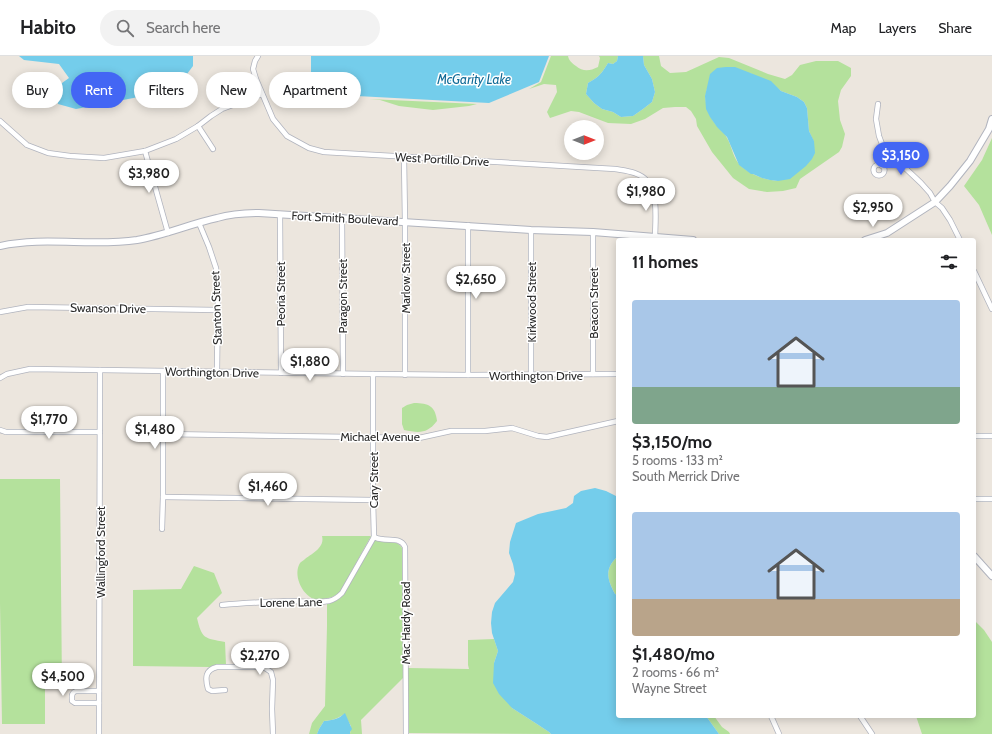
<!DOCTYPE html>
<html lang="en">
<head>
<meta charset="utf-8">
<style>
	:root { --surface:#fff; --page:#f2f2f2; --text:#202124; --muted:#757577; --line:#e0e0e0; --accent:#4366f4 }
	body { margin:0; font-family:Cabin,sans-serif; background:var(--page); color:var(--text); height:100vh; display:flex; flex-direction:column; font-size:15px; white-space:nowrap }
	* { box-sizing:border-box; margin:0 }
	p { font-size:13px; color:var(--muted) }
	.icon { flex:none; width:22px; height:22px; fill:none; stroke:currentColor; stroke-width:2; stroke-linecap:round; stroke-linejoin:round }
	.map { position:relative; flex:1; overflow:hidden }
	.side { position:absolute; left:616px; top:182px; width:360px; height:480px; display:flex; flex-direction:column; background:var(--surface); border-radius:4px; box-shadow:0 2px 10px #0003 }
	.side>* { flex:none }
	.guide { position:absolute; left:12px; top:16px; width:380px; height:36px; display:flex; gap:8px }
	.needle { width:26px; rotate:90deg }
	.fabs { position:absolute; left:564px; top:64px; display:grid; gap:8px }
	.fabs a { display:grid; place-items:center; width:40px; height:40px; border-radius:50%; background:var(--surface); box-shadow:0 2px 10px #0003; font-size:20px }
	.price { position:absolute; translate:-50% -34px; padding:0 9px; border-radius:14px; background:#fff; color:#222; font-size:13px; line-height:26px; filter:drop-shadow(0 1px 2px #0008) }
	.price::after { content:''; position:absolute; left:50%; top:24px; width:12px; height:9px; margin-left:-6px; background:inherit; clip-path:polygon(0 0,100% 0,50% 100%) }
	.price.selected { background:var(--accent); color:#fff }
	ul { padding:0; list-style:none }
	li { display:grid; align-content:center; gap:8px; height:212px; padding:0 16px }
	li span { display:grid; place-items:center; height:124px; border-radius:4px; color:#555 }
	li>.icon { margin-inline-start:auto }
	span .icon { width:72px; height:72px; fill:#fffc; stroke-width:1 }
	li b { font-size:17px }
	h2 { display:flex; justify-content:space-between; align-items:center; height:48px; padding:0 16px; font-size:17px }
	.tag { padding:0 14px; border-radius:18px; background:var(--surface); box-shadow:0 2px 10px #0003; font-size:14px; line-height:36px }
	.tag.selected { background:var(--accent); color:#fff }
	header { display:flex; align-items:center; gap:24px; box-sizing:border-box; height:56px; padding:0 20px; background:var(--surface); border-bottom:1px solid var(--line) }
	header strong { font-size:19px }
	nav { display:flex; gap:22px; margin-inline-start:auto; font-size:14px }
	.search { width:280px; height:36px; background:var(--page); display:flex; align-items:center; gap:10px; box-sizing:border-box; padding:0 14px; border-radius:22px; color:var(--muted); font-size:15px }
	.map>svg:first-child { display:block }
	.green { fill:#b4e19c; fill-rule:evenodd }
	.water { fill:#74cdeb }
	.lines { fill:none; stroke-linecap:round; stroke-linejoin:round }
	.street-casing { stroke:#b1b4be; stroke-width:6 }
	.secondary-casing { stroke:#b1b4be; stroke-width:8 }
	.street { stroke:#fff; stroke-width:4.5 }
	.secondary { stroke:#fff; stroke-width:6 }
	.labels { text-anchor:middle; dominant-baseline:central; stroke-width:3; stroke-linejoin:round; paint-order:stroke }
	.street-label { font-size:12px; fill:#2b2b2b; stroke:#fff }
	.water-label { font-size:13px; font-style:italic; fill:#126c98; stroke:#fff }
</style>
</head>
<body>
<header>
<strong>Habito</strong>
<div class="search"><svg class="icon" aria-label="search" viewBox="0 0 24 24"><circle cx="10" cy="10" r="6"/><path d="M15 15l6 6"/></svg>Search here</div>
<nav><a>Map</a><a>Layers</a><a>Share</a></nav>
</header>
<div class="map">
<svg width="992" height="678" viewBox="0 0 992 678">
	<rect width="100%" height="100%" fill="#ece6de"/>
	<g class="green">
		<path d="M551,0H568C569,5 572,7 576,10C583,16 590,15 598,11L600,2L599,0H618L617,5L613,8L608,7C602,17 599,21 588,27L586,38L594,47L602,53L613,56L621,61L633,60L643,53L652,46L655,36L652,23L644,9L643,0H659L661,10L670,17L686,16L719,1L729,2L768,18L785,23L792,19L800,9L816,5H838L851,12V20L841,34L838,45L840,64L845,78L842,91L839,96L800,123L796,132L783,135L767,136L749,133L733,122L712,96L697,70L696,63L691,55L686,51H675L663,52L645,63L631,68L608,67L579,56L571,55L550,62L547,56L557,36L556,29L544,28L529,33L541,26ZM750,17L776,31L781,35L797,41L804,46L807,52L809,75L814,86L778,125C765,124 751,119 741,110C733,103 732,90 727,82C725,77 720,74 717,70C708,60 703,45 707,33Z"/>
		<polygon points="369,43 477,48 469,50 433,54 399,50 380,44"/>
		<polygon points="992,82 992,179 979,149 964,130 982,104"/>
		<path d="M414,347C429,347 435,350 437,365C427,378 419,377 404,374L402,368V352L407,349Z"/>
		<polygon points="0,423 60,423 62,632 45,632 45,668 2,668 0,547"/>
		<path d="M322,480H371L340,536C334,541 328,543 320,543C320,543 315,543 314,543C301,538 293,518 300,507C301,506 304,504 305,503C313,497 325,491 322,480Z"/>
		<path d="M375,484C384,486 397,483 402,492L403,622L361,664L362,678H350L351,670L344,658C339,662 331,665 324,665L319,673L317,678H309L312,667L325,650L327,570V548L339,543L344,538Z"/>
		<path d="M618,500V539L615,538C607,523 604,513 618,500Z"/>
		<path d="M194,510L214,517L222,537L197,562C202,583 204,582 225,586L226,609H217L210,611L133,610V534L181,533Z"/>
		<polygon points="974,564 984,574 992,586 992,678 922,678 916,660 974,660"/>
		<polygon points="494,583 498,595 494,607 512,652 540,670 549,676 551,678 409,677 408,612 469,613 468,609 468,584"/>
		<polygon points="706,660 714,660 722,671 729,676 730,678 719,678"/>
	</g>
	<g class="water">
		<polygon points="19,0 193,0 193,10 181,26 149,39 76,53 58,48 55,32 69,22 59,8 24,4"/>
		<polygon points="311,0 549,0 539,26 489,47 338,39 320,33 311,19"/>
		<path d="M618,0H643L644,9L652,23L655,36L652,46L643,53L633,60L621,61L613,56L602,53L594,47L586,38L588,27C599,21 602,17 608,7L613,8L617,5Z"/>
		<polygon points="726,11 735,11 771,25 781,35 797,41 804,46 807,52 809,75 814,85 815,97 812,103 806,110 790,123 778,125 770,124 762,122 753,118 751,118 739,109 727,81 717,71 710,61 706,53 705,40 710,18 717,12"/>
		<path d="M595,432L606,435L618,441V500C604,513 607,523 615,538L618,539V660H706L719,678H551L549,676L540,670L512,652L499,638L493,627L494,607L498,595L492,577L491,567L492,556L495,547L513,526L515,518L513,508L509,497L510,486L516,467L538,458L566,452L573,447L574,440L581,435Z"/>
		<path d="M345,657L352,673L350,676V678H317L319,673L324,665C328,665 337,663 340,661C342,660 343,658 345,657Z"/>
	</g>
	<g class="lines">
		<defs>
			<g id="street">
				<path d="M258,0L255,5L253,13L256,23L273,63L287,80L309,92L324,96L615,113C626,115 640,116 647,125C659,138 655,167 655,184"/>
				<polyline points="878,48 876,63 879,80 885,96 890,101 902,109 921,127 930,137 935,146 942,152 950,164 960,184"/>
				<polyline points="0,65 27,89 48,97 70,100 104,102 145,95 176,83 198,70 211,60 222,53 262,38"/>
				<polyline points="198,70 213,93"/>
				<polyline points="145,95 168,177"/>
				<polyline points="404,101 405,166 405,319"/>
				<circle cx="879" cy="114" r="5.5"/>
				<polyline points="882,110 890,101"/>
				<polyline points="280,158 281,317"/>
				<polyline points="342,161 343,318"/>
				<polyline points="199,167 209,191 216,212 218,233 217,316"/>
				<polyline points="974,215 992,253"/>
				<polyline points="0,256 28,251 217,254"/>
				<polyline points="373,318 373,444 374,481"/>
				<polyline points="593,318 593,176"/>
				<polyline points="468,319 468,169"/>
				<polyline points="531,319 531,174"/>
				<polyline points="0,322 7,318 30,313 373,318 468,319 618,318"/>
				<polyline points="0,374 6,376 100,376"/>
				<polyline points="163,378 419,382 451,375 485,375 512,372 538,380 547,381 618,365"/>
				<polyline points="974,380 992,380"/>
				<polyline points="163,441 373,444"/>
				<polyline points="974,443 992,443"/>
				<polyline points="162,473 163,441 163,316"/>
				<path d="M374,481C376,482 378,483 381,483C390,485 401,481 405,491L406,678"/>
				<path d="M222,549C244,547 266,546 288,545C299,545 318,547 329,545C334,544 338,541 342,537L374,481"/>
				<path d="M225,634L212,635L208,633C205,622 205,614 217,611H259L265,612L271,616L273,624L272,653L273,678"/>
				<path d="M99,647H75L72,645C72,640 71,637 76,635H99"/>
				<polyline points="771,660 779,678"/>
				<polyline points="860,660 872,678"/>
				<polyline points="99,678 100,314"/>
			</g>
			<g id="secondary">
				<polyline points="865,184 887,177 935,146 950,130 970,105 989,73 992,63"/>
				<path d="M0,190C45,180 92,191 137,184C165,179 190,168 217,162C231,158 245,157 259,157L531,174L593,176L693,184"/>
				<polyline points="974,500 992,520"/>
			</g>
		</defs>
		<use href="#street" class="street-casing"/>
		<use href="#secondary" class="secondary-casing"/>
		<use href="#street" class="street"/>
		<use href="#secondary" class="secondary"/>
	</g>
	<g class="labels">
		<g class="street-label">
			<text transform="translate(442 103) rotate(3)">West Portillo Drive</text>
			<text transform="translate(345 162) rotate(3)">Fort Smith Boulevard</text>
			<text transform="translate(405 222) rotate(-90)">Marlow Street</text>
			<text transform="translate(280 238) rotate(-90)">Peoria Street</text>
			<text transform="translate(342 240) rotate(-90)">Paragon Street</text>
			<text transform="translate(531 246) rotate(-90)">Kirkwood Street</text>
			<text transform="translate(593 247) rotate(-90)">Beacon Street</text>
			<text transform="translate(108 252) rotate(1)">Swanson Drive</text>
			<text transform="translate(216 252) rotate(-92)">Stanton Street</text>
			<text transform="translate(212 316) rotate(1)">Worthington Drive</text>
			<text x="536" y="319">Worthington Drive</text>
			<text x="380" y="380">Michael Avenue</text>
			<text transform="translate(373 424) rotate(-90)">Cary Street</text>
			<text transform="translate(100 496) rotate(-90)">Wallingford Street</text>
			<text transform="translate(291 546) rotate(-1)">Lorene Lane</text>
			<text transform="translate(405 567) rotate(-90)">Mac Hardy Road</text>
		</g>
		<g class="water-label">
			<text x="474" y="23">McGarity Lake</text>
		</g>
	</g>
</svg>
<div class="fabs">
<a><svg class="needle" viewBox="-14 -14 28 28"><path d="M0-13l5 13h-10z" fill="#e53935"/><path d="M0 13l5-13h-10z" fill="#757577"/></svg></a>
</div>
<b class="price selected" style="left:901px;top:120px">$3,150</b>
<b class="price" style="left:149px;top:138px">$3,980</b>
<b class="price" style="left:646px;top:156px">$1,980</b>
<b class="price" style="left:873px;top:172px">$2,950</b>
<b class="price" style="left:476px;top:244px">$2,650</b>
<b class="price" style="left:310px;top:326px">$1,880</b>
<b class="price" style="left:49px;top:384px">$1,770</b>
<b class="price" style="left:155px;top:394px">$1,480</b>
<b class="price" style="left:268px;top:451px">$1,460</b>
<b class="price" style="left:260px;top:620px">$2,270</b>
<b class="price" style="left:63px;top:641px">$4,500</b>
<div class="guide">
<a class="tag">Buy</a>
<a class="tag selected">Rent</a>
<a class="tag">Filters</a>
<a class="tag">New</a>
<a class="tag">Apartment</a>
</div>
<section class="side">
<h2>11 homes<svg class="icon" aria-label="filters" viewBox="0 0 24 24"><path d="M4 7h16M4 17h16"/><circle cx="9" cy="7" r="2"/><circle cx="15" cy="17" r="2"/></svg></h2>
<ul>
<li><span style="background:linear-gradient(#a9c7e8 70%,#7fa58c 0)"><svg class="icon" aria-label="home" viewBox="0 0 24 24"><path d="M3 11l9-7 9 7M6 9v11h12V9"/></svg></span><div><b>$3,150/mo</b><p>5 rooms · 133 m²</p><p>South Merrick Drive</p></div></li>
<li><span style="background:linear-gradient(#a9c7e8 70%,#b9a48a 0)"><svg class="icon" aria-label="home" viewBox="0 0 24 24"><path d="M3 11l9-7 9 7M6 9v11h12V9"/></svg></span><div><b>$1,480/mo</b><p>2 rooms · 66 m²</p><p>Wayne Street</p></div></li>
</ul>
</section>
</div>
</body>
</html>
